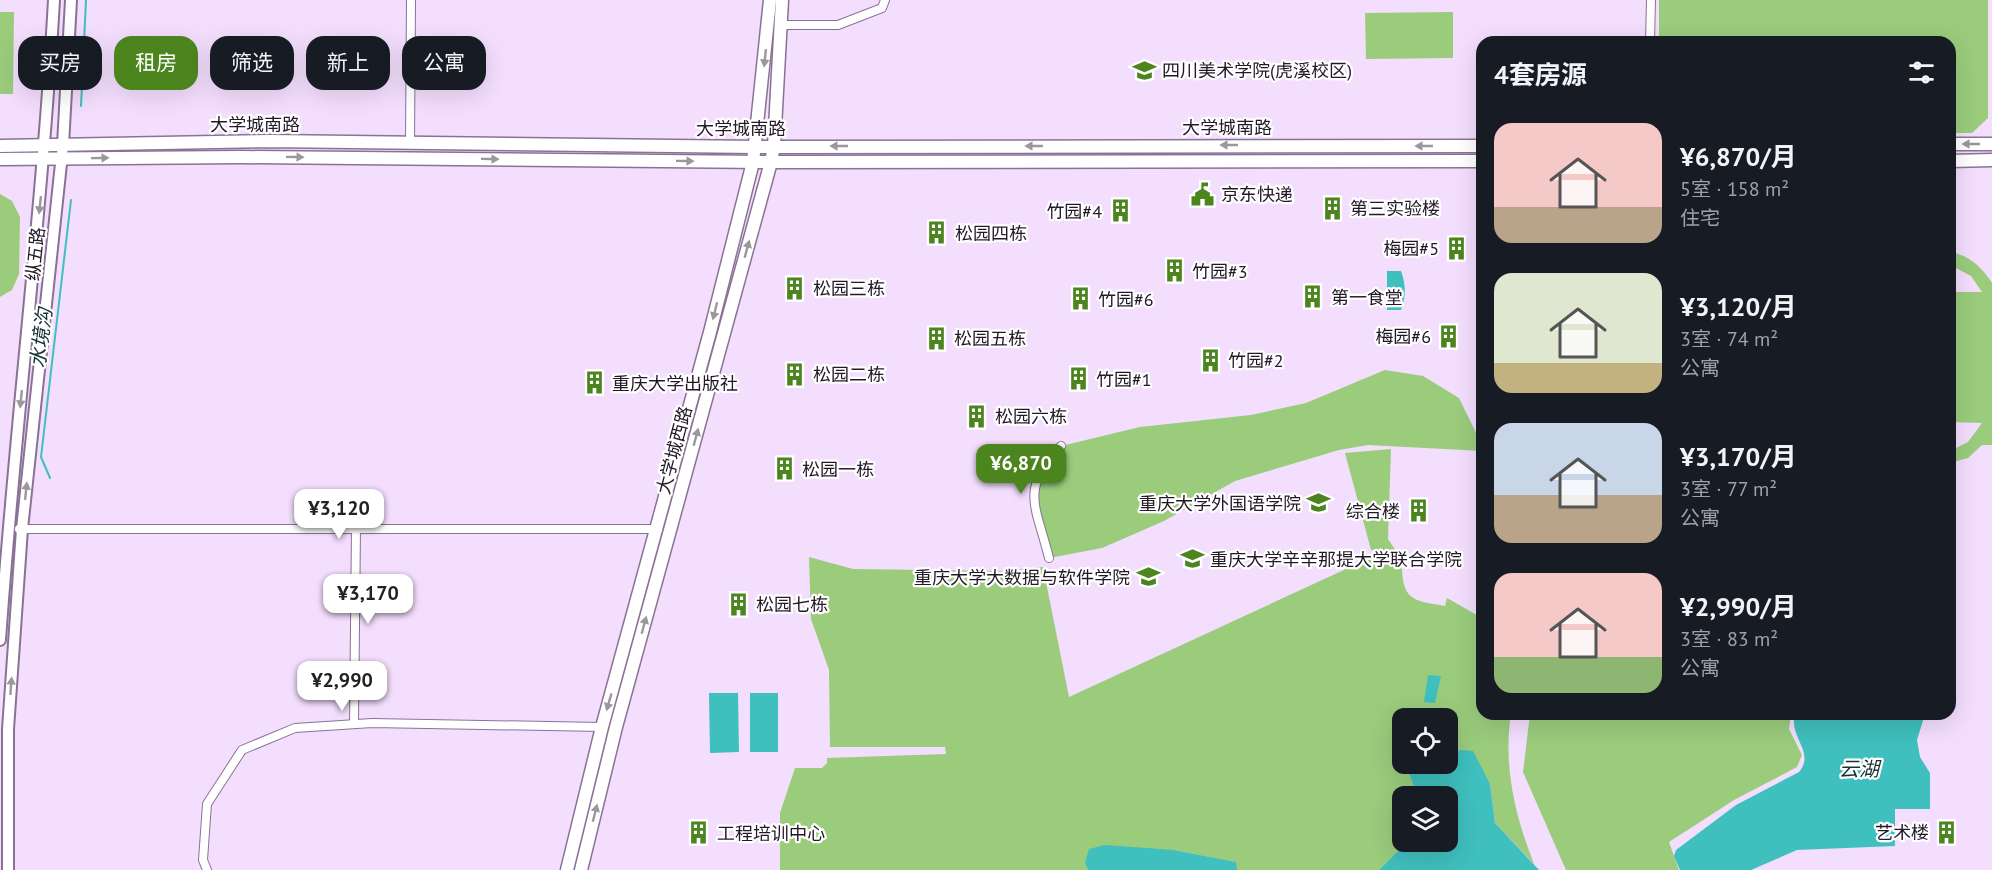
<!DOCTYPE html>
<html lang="zh">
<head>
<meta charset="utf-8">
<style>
	:root { --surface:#171b24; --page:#242831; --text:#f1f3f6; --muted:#9ea1a6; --accent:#4c841e }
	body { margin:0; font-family:"PT Sans","Noto Sans SC",sans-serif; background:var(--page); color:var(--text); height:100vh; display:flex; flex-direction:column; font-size:22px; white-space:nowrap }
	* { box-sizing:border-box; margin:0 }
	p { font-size:20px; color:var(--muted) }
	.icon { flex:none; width:33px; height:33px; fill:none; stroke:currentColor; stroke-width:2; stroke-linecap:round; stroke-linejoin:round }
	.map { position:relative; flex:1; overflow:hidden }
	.drawer { position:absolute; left:1476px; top:36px; width:480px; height:684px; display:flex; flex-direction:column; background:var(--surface); border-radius:18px; box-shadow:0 6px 24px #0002 }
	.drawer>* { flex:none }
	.top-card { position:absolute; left:18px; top:36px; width:570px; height:54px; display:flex; gap:12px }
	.controls { position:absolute; left:1392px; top:708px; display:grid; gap:12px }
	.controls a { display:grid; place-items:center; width:66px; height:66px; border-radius:12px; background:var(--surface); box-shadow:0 6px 24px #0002; font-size:30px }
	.price { position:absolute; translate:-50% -51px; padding:0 14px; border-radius:12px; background:#fff; color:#222; font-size:20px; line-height:39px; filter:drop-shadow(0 2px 3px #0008) }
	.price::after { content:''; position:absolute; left:50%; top:36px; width:18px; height:14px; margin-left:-9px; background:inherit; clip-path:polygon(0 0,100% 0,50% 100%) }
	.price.selected { background:var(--accent); color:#fff }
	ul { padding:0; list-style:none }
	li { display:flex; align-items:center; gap:18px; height:150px; padding:0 18px }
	li span { display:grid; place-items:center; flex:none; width:168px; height:120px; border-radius:18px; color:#555 }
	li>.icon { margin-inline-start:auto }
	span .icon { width:72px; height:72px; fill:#fffc; stroke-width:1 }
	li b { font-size:26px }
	h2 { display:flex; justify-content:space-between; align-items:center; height:72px; padding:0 18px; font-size:26px }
	.pill { padding:0 21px; border-radius:18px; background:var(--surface); box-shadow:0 6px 24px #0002; font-size:21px; line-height:54px }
	.pill.selected { background:var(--accent); color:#fff }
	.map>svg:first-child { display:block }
	.green { fill:#9acc7c }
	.water { fill:#3fbfbe }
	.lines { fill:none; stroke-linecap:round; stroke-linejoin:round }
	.stream { stroke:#3fbfbe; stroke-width:2 }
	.street-casing { stroke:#8a7295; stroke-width:10 }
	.secondary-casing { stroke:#8a7295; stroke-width:14 }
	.primary-casing { stroke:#8a7295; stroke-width:15 }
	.street { stroke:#fff; stroke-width:8 }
	.secondary { stroke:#fff; stroke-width:10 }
	.primary { stroke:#fff; stroke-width:12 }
	.oneway { fill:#9c979d }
	.labels { text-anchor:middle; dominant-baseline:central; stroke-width:4.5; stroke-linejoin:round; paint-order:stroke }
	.poi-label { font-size:18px; fill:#221826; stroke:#fff; text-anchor:start }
	.street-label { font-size:18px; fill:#221826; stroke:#fff }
	.water-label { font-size:20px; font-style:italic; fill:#183333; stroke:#fff }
</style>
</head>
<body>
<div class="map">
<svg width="1992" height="870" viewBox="0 0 1992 870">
	<rect width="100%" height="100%" fill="#f3defd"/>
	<g class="green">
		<polygon points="1659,0 1988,0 1988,118 1972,133 1950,133 1950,42 1659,42"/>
		<polygon points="0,12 14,12 13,94 0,94"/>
		<polygon points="1453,12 1453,58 1366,59 1365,13"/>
		<polygon points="0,194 12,201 20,217 19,274 12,290 0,297"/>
		<path d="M1950,252C1969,255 1982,267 1992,283V445H1982L1968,458L1950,463V451L1968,442L1982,423L1950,422V292H1982L1971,276L1950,265Z"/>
		<polygon points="1385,370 1423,376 1459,398 1482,445 1482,451 1368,445 1339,450 1235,481 1164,521 1102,548 1049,558 1033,487 1061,446 1140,427 1251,415 1306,403"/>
		<polygon points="1391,449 1388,539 1400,557 1384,550 1371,550 1345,453"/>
		<path d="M809,557L853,569L1007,571L1043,567L1069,697L1359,563L1374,558L1402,569C1403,602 1417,601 1445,606L1447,598L1482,618V714H1511C1503,766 1515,816 1534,864L1495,823L1490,784L1460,750L1448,753V718H1402V764H1408L1406,765L1418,796H1402V842L1406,844L1379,870H1237L1235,862L1174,850L1085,863L1088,870H780V813L795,768H822L827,763V758L946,754L945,747H830L829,670L811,619Z"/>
		<polygon points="1530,714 1791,714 1789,729 1802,755 1797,767 1734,800 1669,842 1679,870 1566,870 1523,772"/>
	</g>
	<g class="water">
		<path d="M1387,271H1401C1406,285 1406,296 1401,310H1387Z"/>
		<polygon points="1428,675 1441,676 1435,703 1424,702"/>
		<polygon points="709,693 738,693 739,752 710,753"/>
		<rect x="750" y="693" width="28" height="59"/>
		<path d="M1795,714H1925L1917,740L1920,757L1930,773V809H1895V846L1797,850L1751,870H1680L1674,856L1676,850L1736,805L1799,772C1816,752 1788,737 1795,714Z"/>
		<polygon points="1460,750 1473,751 1490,784 1495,823 1539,870 1379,870 1407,842 1448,842 1448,796 1418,796 1405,764 1448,764 1448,753"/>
		<polygon points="1105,845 1174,850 1236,862 1237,870 1088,870 1085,863 1089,849"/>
	</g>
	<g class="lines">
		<g class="stream">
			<polyline points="81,106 86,0"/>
			<polyline points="50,478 41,457 71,200"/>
		</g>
		<defs>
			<g id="street">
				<polyline points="780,25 838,25 882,8 885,0"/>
				<polyline points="1650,42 1651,0"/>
				<polyline points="410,143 411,0"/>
				<polyline points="19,529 658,529"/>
				<path d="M1049,558C1036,505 1019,490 1061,446"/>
				<polyline points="354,724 356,527"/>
				<polyline points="207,870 203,860 207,804 242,750 295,728 372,723 602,727"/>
			</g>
			<g id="secondary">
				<path d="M0,640C15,426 42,214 54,0"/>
				<polyline points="8,870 8,729 22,529 63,145 71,0"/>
			</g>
			<g id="primary">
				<polyline points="1950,144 1992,144"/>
				<polyline points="0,146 270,141 756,147 1482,146"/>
				<polyline points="0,159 241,157 771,162 1482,161"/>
				<polyline points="1950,161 1992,160"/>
				<polyline points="567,870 602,727 710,332 753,162 770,0"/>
				<polyline points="581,870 616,727 771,162 774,146 782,0"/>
			</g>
		</defs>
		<use href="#street" class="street-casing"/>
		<use href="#secondary" class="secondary-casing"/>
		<use href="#primary" class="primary-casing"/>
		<use href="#street" class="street"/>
		<use href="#secondary" class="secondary"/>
		<use href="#primary" class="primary"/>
	</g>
	<defs><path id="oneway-solid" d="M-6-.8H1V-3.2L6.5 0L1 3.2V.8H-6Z" transform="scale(1.5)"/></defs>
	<g class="oneway">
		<use href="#oneway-solid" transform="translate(765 58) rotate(96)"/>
		<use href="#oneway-solid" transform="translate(1971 144) rotate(180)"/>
		<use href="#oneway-solid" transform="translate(1229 145) rotate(180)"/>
		<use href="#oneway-solid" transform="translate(839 146) rotate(180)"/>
		<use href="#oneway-solid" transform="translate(1034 146) rotate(180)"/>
		<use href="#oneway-solid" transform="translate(1424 146) rotate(-180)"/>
		<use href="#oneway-solid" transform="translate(295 157) rotate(1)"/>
		<use href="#oneway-solid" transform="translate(100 158) rotate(-1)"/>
		<use href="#oneway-solid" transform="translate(490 159) rotate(1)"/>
		<use href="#oneway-solid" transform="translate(685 161) rotate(1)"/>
		<use href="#oneway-solid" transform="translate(40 205) rotate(96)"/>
		<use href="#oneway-solid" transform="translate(747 249) rotate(-75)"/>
		<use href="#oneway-solid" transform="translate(715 311) rotate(104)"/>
		<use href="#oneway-solid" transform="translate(21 399) rotate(96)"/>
		<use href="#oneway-solid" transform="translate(696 437) rotate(-75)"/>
		<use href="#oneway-solid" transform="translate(26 491) rotate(-84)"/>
		<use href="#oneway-solid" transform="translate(644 625) rotate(-75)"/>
		<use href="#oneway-solid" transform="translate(11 686) rotate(-86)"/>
		<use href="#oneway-solid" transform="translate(609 702) rotate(106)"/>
		<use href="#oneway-solid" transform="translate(595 813) rotate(-76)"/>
	</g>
	<defs>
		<symbol id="university-bare" viewBox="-9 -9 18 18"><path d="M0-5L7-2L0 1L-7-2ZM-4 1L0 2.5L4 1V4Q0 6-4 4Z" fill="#4c841e" stroke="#fff" stroke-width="2.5" paint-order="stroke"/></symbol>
		<symbol id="civic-bare" viewBox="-9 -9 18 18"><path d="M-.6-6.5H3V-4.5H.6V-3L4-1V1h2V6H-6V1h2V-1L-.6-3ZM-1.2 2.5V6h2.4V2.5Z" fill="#4c841e" stroke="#fff" stroke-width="2.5" paint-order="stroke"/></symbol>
		<symbol id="building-bare" viewBox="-9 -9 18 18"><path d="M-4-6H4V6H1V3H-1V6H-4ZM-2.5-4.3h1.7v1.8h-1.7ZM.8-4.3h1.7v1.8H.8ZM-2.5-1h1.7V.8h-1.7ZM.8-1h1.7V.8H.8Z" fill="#4c841e" stroke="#fff" stroke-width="2.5" paint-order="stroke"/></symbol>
	</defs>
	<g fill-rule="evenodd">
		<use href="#university-bare" x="1128" y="54" width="33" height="33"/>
		<use href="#civic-bare" x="1186" y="178" width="33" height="33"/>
		<use href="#building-bare" x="1316" y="192" width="33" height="33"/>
		<use href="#building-bare" x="1104" y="194" width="33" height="33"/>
		<use href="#building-bare" x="920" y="216" width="33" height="33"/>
		<use href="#building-bare" x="1440" y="232" width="33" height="33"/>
		<use href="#building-bare" x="1158" y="254" width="33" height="33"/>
		<use href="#building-bare" x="778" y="272" width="33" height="33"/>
		<use href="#building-bare" x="1296" y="280" width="33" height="33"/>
		<use href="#building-bare" x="1064" y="282" width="33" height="33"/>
		<use href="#building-bare" x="1432" y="320" width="33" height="33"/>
		<use href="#building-bare" x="920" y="322" width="33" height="33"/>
		<use href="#building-bare" x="1194" y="344" width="33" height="33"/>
		<use href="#building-bare" x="778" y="358" width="33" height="33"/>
		<use href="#building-bare" x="1062" y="362" width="33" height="33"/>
		<use href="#building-bare" x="578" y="366" width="33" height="33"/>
		<use href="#building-bare" x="960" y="400" width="33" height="33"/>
		<use href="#building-bare" x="768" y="452" width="33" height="33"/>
		<use href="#university-bare" x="1302" y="486" width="33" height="33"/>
		<use href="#building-bare" x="1402" y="494" width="33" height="33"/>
		<use href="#university-bare" x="1176" y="542" width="33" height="33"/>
		<use href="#university-bare" x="1132" y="560" width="33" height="33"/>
		<use href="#building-bare" x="722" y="588" width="33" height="33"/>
		<use href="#building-bare" x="1930" y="816" width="33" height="33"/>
		<use href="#building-bare" x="682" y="816" width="33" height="33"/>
	</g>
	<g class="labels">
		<g class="poi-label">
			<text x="1162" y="70">四川美术学院(虎溪校区)</text>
			<text x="1221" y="194">京东快递</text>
			<text x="1350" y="208">第三实验楼</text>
			<text x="1102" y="211" text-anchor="end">竹园#4</text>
			<text x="955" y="233">松园四栋</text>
			<text x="1439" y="248" text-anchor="end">梅园#5</text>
			<text x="1192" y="271">竹园#3</text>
			<text x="813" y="288">松园三栋</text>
			<text x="1331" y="297">第一食堂</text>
			<text x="1098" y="299">竹园#6</text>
			<text x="1431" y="336" text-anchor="end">梅园#6</text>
			<text x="954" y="338">松园五栋</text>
			<text x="1228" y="360">竹园#2</text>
			<text x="813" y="374">松园二栋</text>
			<text x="1096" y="379">竹园#1</text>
			<text x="612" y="383">重庆大学出版社</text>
			<text x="995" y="416">松园六栋</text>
			<text x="802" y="469">松园一栋</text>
			<text x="1301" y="503" text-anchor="end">重庆大学外国语学院</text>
			<text x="1400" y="511" text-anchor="end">综合楼</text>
			<text x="1210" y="559">重庆大学辛辛那提大学联合学院</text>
			<text x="1130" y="577" text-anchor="end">重庆大学大数据与软件学院</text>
			<text x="756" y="604">松园七栋</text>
			<text x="1929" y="832" text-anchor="end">艺术楼</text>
			<text x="717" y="833">工程培训中心</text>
		</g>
		<g class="street-label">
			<text x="255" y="124">大学城南路</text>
			<text x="1227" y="127">大学城南路</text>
			<text x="741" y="128">大学城南路</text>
			<text transform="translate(35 254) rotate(-84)">纵五路</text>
			<text transform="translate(674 450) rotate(-75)">大学城西路</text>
		</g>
		<g class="water-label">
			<text transform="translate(41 338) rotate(-83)">水境沟</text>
			<text x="1859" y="769">云湖</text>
		</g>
	</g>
</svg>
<div class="controls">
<a><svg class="icon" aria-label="locate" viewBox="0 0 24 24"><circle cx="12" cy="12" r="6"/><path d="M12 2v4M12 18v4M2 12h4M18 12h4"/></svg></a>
<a><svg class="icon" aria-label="layers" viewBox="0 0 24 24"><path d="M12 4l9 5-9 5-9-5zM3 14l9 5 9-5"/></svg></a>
</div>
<b class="price selected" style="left:1021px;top:495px">¥6,870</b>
<b class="price" style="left:339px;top:540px">¥3,120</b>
<b class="price" style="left:368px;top:625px">¥3,170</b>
<b class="price" style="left:342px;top:712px">¥2,990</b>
<div class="top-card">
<a class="pill">买房</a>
<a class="pill selected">租房</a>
<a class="pill">筛选</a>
<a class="pill">新上</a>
<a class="pill">公寓</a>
</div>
<section class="drawer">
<h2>4套房源<svg class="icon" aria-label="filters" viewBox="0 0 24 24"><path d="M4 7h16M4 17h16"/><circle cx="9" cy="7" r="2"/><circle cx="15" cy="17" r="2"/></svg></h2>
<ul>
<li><span style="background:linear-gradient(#f6c9c9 70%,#b9a48a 0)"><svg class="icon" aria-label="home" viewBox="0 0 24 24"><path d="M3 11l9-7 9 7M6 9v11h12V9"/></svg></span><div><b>¥6,870/月</b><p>5室 · 158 m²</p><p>住宅</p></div></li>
<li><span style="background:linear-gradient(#dfe7d0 75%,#c2b280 0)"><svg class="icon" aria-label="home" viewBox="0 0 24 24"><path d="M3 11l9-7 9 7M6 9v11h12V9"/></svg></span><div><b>¥3,120/月</b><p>3室 · 74 m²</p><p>公寓</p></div></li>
<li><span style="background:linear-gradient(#c9d6e8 60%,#b9a48a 0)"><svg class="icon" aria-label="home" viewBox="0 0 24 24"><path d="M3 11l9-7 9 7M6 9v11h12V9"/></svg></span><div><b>¥3,170/月</b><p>3室 · 77 m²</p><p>公寓</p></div></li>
<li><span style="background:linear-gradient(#f6c9c9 70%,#8fb573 0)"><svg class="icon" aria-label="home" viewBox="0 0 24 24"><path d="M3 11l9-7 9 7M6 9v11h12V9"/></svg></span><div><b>¥2,990/月</b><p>3室 · 83 m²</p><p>公寓</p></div></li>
</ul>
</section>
</div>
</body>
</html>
